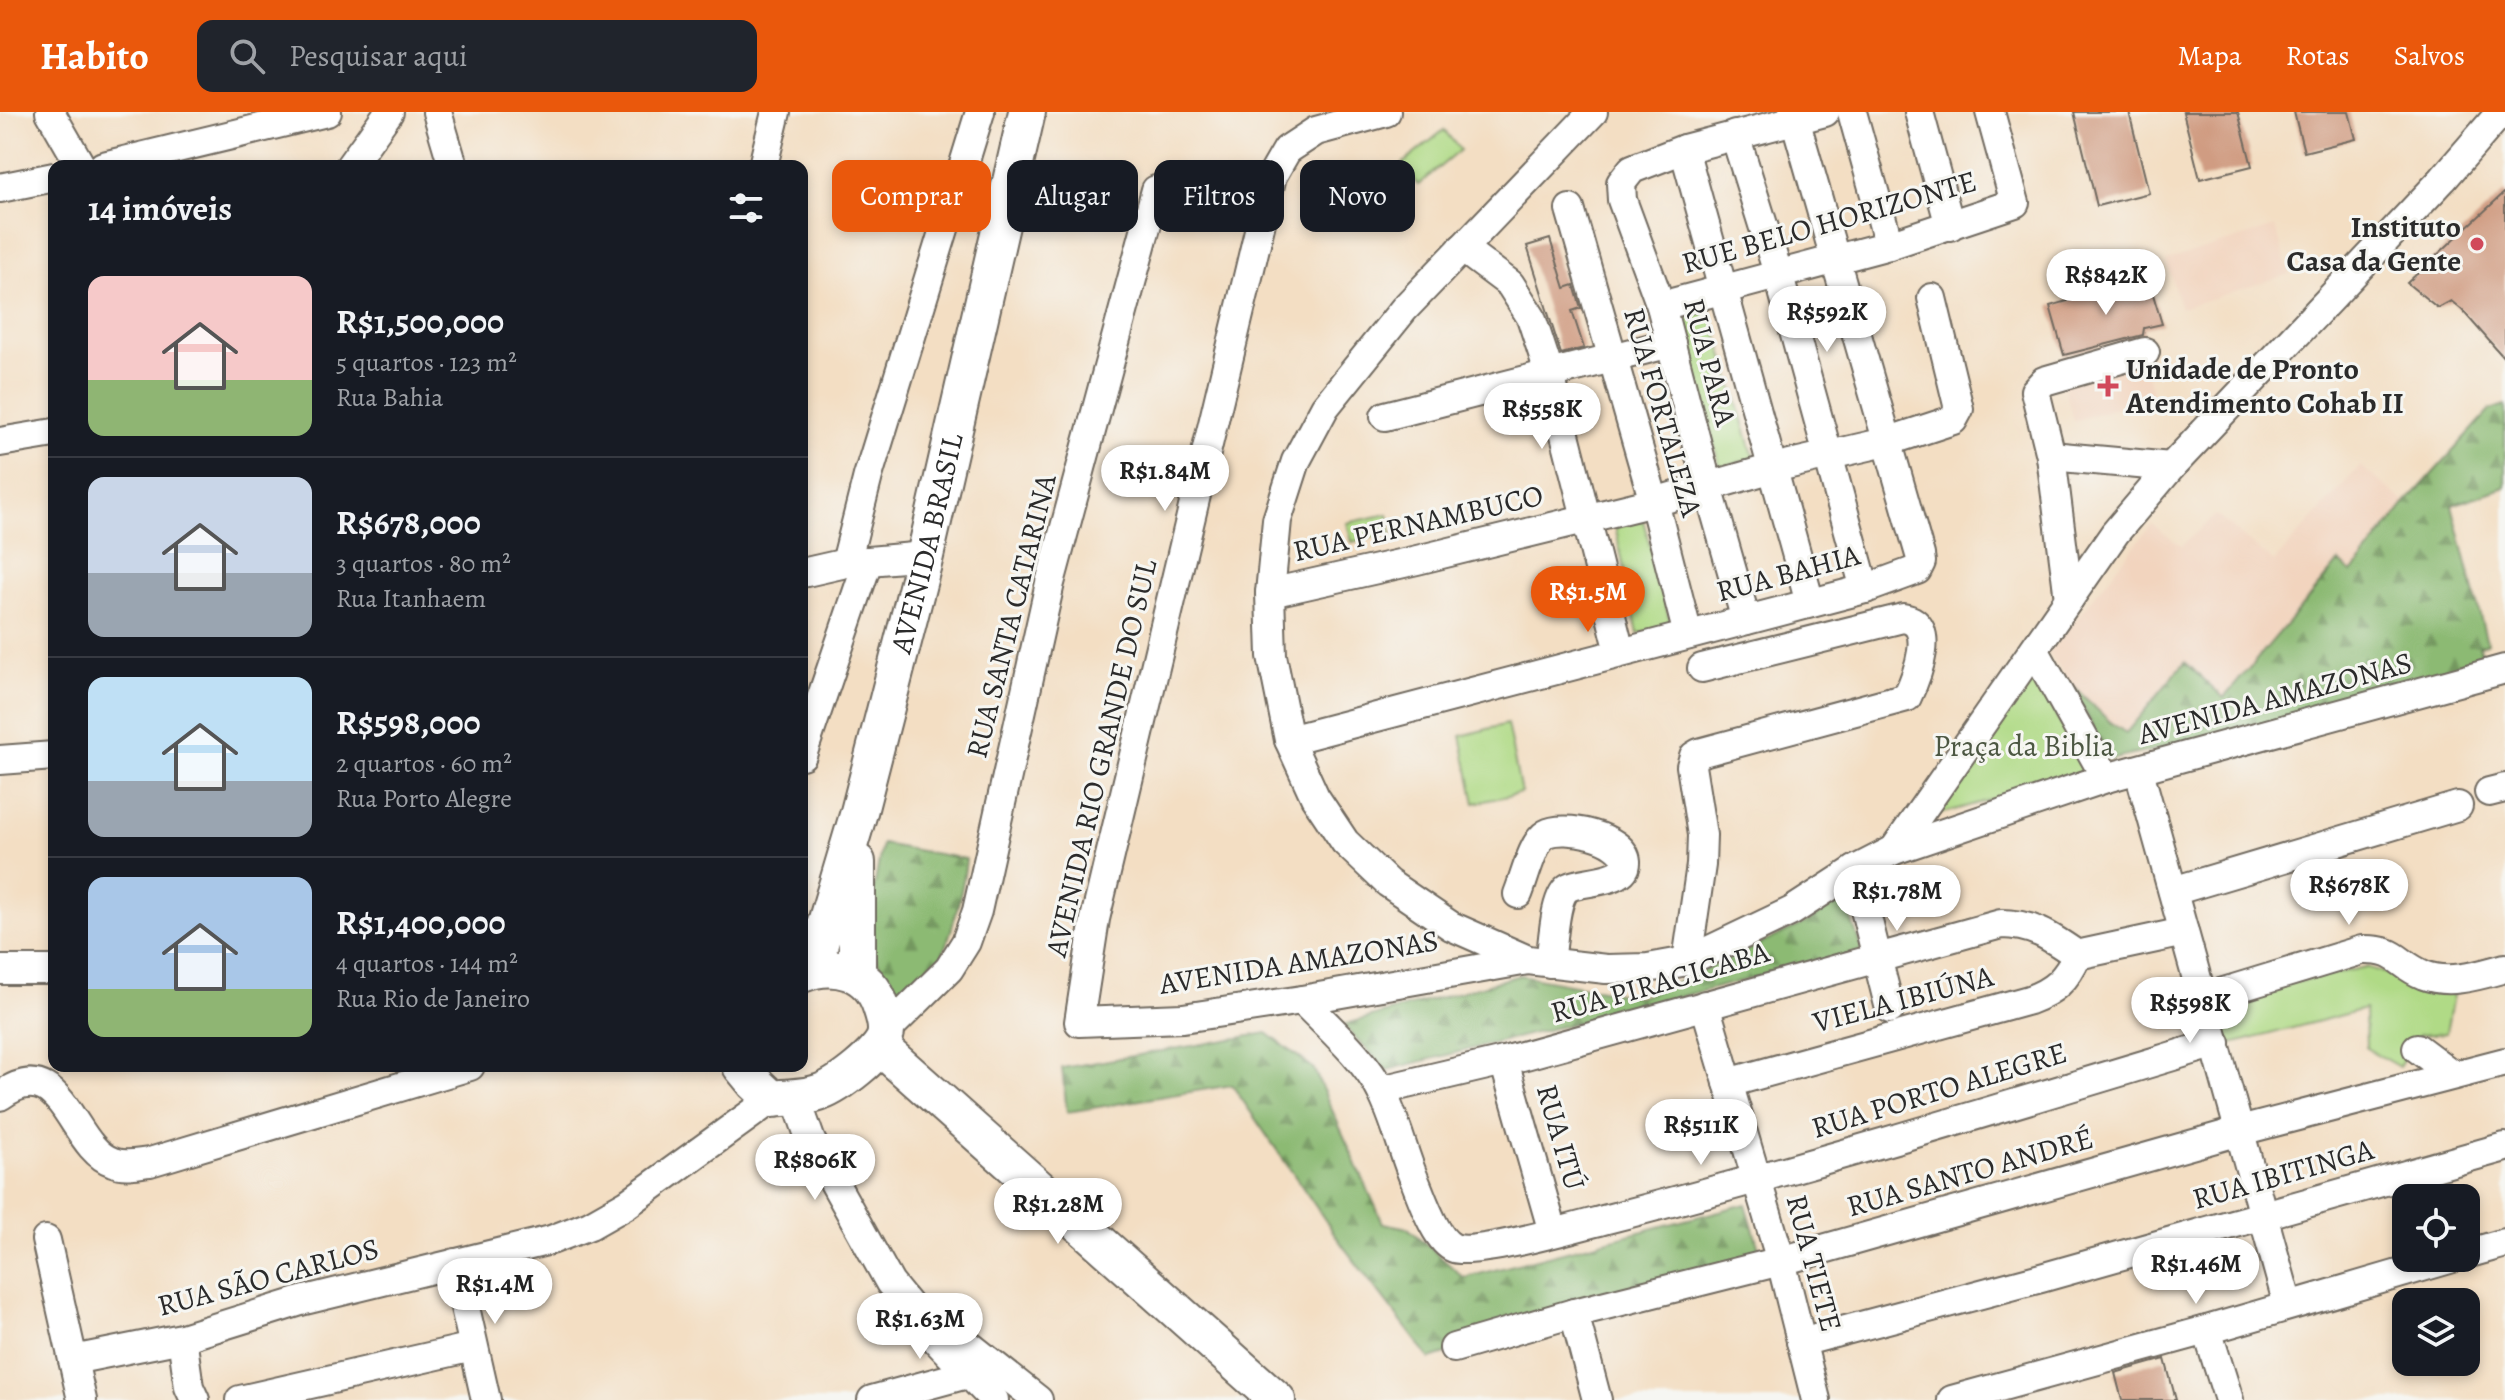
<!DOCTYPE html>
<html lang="pt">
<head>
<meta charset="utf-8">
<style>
	:root { --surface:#171b24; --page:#20242c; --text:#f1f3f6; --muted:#9ea1a6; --line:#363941; --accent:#ea580c }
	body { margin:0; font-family:Alegreya,serif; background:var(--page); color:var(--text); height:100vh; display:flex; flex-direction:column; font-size:30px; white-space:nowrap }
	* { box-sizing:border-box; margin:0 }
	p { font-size:26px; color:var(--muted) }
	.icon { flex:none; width:44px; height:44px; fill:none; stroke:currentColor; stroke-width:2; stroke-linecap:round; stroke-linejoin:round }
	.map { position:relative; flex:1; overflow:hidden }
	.side { position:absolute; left:48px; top:48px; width:760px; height:912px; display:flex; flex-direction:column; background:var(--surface); border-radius:16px; box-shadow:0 4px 12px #0003 }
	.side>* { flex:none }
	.banner { position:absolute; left:832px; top:48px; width:760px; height:72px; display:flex; gap:16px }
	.tools { position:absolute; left:2392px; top:1072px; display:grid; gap:16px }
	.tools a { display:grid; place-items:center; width:88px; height:88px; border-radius:16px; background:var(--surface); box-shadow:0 4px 12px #0003; font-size:40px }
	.price { position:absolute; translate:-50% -68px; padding:0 18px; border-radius:28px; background:#fff; color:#222; font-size:26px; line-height:52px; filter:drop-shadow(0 2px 4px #0008) }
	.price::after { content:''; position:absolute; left:50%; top:48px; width:24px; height:18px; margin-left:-12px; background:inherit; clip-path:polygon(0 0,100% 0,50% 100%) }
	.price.current { background:var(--accent); color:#fff }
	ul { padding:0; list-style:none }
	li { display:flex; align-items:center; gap:24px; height:200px; padding:0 40px }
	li+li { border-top:2px solid var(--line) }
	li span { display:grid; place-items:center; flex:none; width:224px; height:160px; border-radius:16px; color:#555 }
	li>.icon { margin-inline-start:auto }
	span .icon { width:96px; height:96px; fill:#fffc; stroke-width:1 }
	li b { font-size:34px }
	h2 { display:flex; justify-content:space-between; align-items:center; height:96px; padding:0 40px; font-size:34px }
	.pill { padding:0 28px; border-radius:16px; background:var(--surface); box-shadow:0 4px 12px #0003; font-size:28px; line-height:72px }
	.pill.current { background:var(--accent); color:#fff }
	header { display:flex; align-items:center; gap:48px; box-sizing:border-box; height:112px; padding:0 40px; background:var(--accent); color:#fff }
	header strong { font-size:38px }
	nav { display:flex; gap:44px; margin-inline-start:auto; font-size:28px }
	.search { width:560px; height:72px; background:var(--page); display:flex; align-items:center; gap:20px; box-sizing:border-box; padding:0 28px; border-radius:16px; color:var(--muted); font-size:30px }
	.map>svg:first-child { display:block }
	.built { fill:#f2d4be }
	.forest { fill:url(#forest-firs); stroke:#5c724f; stroke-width:2 }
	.green { fill:#b0da86; stroke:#6e8258; stroke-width:2 }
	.building { fill:#d09c82 }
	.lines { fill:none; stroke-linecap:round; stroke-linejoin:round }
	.minor-casing { stroke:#716a60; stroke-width:32 }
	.major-casing { stroke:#716a60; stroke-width:40 }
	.minor { stroke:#fff; stroke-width:28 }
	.major { stroke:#fff; stroke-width:36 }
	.poi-dot { fill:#d1495b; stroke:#f6f6f2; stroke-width:3 }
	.labels { text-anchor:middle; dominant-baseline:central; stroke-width:6; stroke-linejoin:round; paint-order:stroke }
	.street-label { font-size:30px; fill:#2b2b2b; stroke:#f6f6f2 }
	.poi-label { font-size:30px; font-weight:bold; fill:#2b2b2b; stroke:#f6f6f2; text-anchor:end }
	.park-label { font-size:30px; fill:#4c5742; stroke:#f6f6f2 }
</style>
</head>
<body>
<header>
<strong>Habito</strong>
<div class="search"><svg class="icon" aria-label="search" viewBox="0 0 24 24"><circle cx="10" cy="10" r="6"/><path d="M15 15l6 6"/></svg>Pesquisar aqui</div>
<nav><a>Mapa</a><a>Rotas</a><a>Salvos</a></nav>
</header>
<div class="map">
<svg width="2505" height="1288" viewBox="0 0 2505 1288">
	<defs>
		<pattern id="forest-firs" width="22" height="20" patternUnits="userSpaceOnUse" patternTransform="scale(2)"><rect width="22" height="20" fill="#8cba73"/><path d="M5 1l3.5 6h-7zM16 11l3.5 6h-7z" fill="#73975f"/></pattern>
	</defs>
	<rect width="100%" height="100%" fill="#f6f6f2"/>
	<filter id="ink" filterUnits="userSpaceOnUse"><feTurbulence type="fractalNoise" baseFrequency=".0125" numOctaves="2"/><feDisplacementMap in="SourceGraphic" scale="16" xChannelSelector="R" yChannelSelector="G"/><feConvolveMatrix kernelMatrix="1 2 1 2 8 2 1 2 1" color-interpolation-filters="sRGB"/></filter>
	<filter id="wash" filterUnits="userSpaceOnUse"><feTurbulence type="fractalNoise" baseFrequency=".006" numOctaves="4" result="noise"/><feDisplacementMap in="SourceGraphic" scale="32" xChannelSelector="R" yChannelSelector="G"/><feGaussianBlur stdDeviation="1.8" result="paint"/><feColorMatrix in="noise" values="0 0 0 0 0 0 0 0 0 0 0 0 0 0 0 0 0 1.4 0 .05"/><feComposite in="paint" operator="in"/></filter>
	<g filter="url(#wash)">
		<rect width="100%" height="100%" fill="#f3dec3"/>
		<g class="built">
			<polygon points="2275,115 2290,162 2181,196 2166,149"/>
			<polygon points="2142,241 2153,284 2073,309 2062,264"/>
			<polygon points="2360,354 2406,391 2352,461 2339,450 2223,586 2185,550 2126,621 2111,611 2072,573 2049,541 2152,412 2181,434 2216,403 2274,450"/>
		</g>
		<g class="forest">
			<polygon points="2505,293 2505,375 2452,393 2487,531 2479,534 2485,555 2236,620 2109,648 2072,573 2111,611 2126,621 2185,550 2224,586 2339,450 2352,461 2406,391 2490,298"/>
			<path d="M882,732L966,747C963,778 949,841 930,864C922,872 907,878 897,884L865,826Z"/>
			<polygon points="1844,786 1862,839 1387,958 1343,913 1520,863 1640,885 1687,866 1810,809"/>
			<polygon points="1267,921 1313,956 1383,1111 1408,1116 1464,1166 1746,1092 1761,1143 1430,1247 1343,1134 1232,973 1067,1000 1062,956"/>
		</g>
		<g class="green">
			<polygon points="1444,18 1460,38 1418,73 1401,53"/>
			<polygon points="1707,188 1754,346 1720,355 1677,195"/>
			<polygon points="1388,402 1392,421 1352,430 1347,411"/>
			<polygon points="1643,408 1671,514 1638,522 1615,414"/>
			<polygon points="2031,559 2088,660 1926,706"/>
			<polygon points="1507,612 1521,681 1475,691 1461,624"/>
			<polygon points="2366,855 2453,883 2446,921 2419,923 2399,955 2366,936 2365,897 2224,934 2217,887"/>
		</g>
		<g id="blocks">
			<g class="building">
				<polygon points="2074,0 2129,0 2149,81 2097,94"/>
				<polygon points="2183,0 2238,0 2252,54 2200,67"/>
				<polygon points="2294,0 2349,0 2356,27 2304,40"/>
				<polygon points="2505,80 2505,247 2462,198 2451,189 2438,196 2407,171"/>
				<polygon points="1550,127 1565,176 1574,173 1581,196 1572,199 1584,236 1561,242 1527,134"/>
				<polygon points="2148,166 2162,212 2144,216 2143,223 2064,243 2050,194"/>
				<polygon points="2165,1247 2176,1288 2122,1288 2115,1261"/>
			</g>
		</g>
	</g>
	<g filter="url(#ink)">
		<use href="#blocks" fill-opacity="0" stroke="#716a60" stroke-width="2"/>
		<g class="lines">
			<defs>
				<g id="minor">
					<polyline points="50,0 81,54"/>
					<polyline points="437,0 453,54"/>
					<polyline points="1386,0 1316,19 1287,38 1272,64 1095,807 1079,910 1183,906 1302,888 1528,848"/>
					<polyline points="1593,0 1404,197 1325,295 1296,349 1277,408 1270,481 1272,544 1289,628 1315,685 1345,730 1388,771 1451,814 1528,848 1606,857 1648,856 1687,849 1792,799 1855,758 1894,738 2106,666 2505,557"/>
					<polyline points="1852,0 1889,133"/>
					<polyline points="1919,0 1950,114"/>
					<polyline points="1735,23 1778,161 1865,477"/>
					<polyline points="1684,37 1810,491"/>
					<polyline points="103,54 327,0"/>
					<polyline points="350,54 389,0"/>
					<polyline points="763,54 776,0"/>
					<polyline points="0,76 54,65"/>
					<polyline points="1570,97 1654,390 1688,523"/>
					<polyline points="1462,136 1510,172 1531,205 1550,263 1620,540"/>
					<polyline points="1661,194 1889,133 2015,91 1990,0"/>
					<polyline points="1385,304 1671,231"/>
					<polyline points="0,330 54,321"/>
					<polyline points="2051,344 2171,355"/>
					<polyline points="846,451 868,364 980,0"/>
					<polyline points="802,461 846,451 925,444"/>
					<polyline points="1270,481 1417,448 1654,390 1773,356 1886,330 1953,308 1959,297 1932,186"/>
					<polyline points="2069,487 2051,344 2035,279 2044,269 2145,240"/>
					<polyline points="1746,508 1708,375 1661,194 1622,88 1621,71 1632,57 1684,37 1825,0"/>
					<polyline points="2035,539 2106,666"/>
					<polyline points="1289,628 1865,477 1917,458 1921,450 1920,443 1793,0"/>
					<polyline points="802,643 868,449"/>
					<polyline points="0,648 54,644"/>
					<polyline points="2139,659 2288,1193"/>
					<polyline points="2489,680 2505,676"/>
					<polyline points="1894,738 2115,421 2171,355 2443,67 2501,0"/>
					<polyline points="1855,758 1890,897"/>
					<polyline points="2173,779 2458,694"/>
					<path d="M1518,782C1524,768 1533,729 1546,722C1563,712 1624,724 1626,749C1627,771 1583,768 1569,775C1554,783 1553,834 1550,851"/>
					<path d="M1687,849L1701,753L1702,723L1691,654L1694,644L1699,641L1907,585C1916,566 1939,511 1903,506L1702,556"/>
					<polyline points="0,858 54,858"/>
					<path d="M2204,886L2362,838C2399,837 2395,851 2424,863C2450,873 2479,863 2505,856"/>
					<path d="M1302,888C1326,913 1366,948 1381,979C1395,1005 1403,1041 1415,1069C1422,1086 1436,1129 1454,1136C1475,1144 1580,1114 1607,1107C1812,1054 2014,992 2216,931"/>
					<polyline points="1705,893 1781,1149 1816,1288"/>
					<polyline points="886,919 949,857 966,830 977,799 1050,471 1156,78"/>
					<polyline points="2417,936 2453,963"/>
					<polyline points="1504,949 1553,1120"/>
					<path d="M1728,971L2029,888C2054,879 2067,867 2077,843"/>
					<path d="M1381,978L1504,949L2001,812C2033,812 2051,825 2077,843L2184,820"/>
					<path d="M0,984C63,937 70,1036 113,1050C125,1055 138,1051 150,1050L470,954"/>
					<polyline points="795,984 811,1029 890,1171 938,1230 994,1288"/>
					<polyline points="46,1128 82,1288"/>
					<polyline points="2466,1142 2505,1131"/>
					<polyline points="455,1151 486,1288"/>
					<polyline points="1574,1201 1597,1288"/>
					<polyline points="932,1204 1038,1288"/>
					<polyline points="2207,1218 2229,1288"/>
					<polyline points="182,1226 189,1275 195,1288"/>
					<polyline points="1801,1230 2041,1166 2505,1035"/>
					<polyline points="1454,1236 1574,1201 1781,1149 2240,1019 2505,950"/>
					<polyline points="73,1248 182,1226 301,1189 551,1128 590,1113 627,1092 772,987"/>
					<polyline points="240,1288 473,1235"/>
					<polyline points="872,1288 967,1262"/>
					<polyline points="1952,1288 2207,1218 2453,1146"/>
				</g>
				<g id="major">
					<path id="s1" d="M812,858L859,700L925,444L1027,0"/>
					<polyline points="857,862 857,750"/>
					<polyline points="880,935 1277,1288"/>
					<path d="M741,954L755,971L772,987C787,985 807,986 821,980C838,974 880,942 885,925C888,915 884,904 881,895C870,859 834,849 802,862"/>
				</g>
			</defs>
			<use href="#minor" class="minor-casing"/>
			<use href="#major" class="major-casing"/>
			<use href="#minor" class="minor"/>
			<use href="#major" class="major"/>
		</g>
	</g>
	<g class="poi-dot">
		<circle cx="2477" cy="132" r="8"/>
		<path d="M2104 262h8v8h8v8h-8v8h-8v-8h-8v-8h8z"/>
	</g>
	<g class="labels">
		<g class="street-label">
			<text transform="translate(1829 110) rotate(-16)">RUE BELO HORIZONTE</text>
			<text transform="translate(1710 250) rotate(75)">RUA PARA</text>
			<text transform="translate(1663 300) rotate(74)">RUA FORTALEZA</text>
			<text transform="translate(1418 411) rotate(-13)">RUA PERNAMBUCO</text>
			<text stroke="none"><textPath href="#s1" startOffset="442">AVENIDA BRASIL</textPath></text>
			<text transform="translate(1788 461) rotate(-15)">RUA BAHIA</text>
			<text transform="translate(1011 504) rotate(-76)">RUA SANTA CATARINA</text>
			<text transform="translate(2275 586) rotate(-15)">AVENIDA AMAZONAS</text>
			<text transform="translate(1101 646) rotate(-77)">AVENIDA RIO GRANDE DO SUL</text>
			<text transform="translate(1299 850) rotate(-9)">AVENIDA AMAZONAS</text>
			<text transform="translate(1660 870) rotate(-16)">RUA PIRACICABA</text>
			<text transform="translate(1903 887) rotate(-15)">VIELA IBIÚNA</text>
			<text transform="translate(1939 978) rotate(-17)">RUA PORTO ALEGRE</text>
			<text transform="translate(1561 1025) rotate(74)">RUA ITÚ</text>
			<text transform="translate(1970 1060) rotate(-16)">RUA SANTO ANDRÉ</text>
			<text transform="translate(2283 1062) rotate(-16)">RUA IBITINGA</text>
			<text transform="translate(1814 1151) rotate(75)">RUA TIETE</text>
			<text transform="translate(268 1165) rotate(-15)">RUA SÃO CARLOS</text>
		</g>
		<g class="poi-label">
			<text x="2461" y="115">Instituto<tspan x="2461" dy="34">Casa da Gente</tspan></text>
			<text x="2126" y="257" text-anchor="start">Unidade de Pronto<tspan x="2126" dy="34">Atendimento Cohab II</tspan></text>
		</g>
		<g class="park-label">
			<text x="2024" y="634">Praça da Biblia</text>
		</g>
	</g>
</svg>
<div class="tools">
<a><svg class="icon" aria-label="locate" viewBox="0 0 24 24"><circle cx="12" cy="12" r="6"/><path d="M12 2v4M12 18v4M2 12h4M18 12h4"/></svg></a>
<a><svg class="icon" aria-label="layers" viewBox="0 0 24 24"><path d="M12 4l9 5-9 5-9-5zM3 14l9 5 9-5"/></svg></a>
</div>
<b class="price" style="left:2106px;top:205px">R$842K</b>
<b class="price" style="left:1827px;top:242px">R$592K</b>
<b class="price" style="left:1542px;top:339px">R$558K</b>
<b class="price" style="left:1165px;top:401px">R$1.84M</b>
<b class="price current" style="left:1588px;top:522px">R$1.5M</b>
<b class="price" style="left:2349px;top:815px">R$678K</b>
<b class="price" style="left:1897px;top:821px">R$1.78M</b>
<b class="price" style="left:2190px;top:933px">R$598K</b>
<b class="price" style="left:1701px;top:1055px">R$511K</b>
<b class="price" style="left:815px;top:1090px">R$806K</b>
<b class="price" style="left:1058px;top:1134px">R$1.28M</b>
<b class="price" style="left:2196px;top:1194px">R$1.46M</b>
<b class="price" style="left:495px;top:1214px">R$1.4M</b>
<b class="price" style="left:920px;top:1249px">R$1.63M</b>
<div class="banner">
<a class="pill current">Comprar</a>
<a class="pill">Alugar</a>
<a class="pill">Filtros</a>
<a class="pill">Novo</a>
</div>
<section class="side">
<h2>14 imóveis<svg class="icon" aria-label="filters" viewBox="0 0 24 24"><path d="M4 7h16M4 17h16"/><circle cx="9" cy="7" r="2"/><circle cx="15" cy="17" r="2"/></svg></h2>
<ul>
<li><span style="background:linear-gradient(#f6c9c9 65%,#8fb573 0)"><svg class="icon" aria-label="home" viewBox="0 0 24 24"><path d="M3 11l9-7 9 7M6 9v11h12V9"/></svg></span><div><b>R$1,500,000</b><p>5 quartos · 123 m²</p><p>Rua Bahia</p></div></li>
<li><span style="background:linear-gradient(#c9d6e8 60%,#9aa5b1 0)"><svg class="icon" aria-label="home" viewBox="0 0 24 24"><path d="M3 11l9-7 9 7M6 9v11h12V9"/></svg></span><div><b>R$678,000</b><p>3 quartos · 80 m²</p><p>Rua Itanhaem</p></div></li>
<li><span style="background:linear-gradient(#bfe0f5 65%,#9aa5b1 0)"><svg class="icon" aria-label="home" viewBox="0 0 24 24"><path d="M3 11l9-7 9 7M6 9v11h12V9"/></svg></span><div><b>R$598,000</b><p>2 quartos · 60 m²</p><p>Rua Porto Alegre</p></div></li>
<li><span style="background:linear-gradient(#a9c7e8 70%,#8fb573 0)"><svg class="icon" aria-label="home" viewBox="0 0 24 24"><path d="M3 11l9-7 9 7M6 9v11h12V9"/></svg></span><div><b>R$1,400,000</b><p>4 quartos · 144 m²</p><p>Rua Rio de Janeiro</p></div></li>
</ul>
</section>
</div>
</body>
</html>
